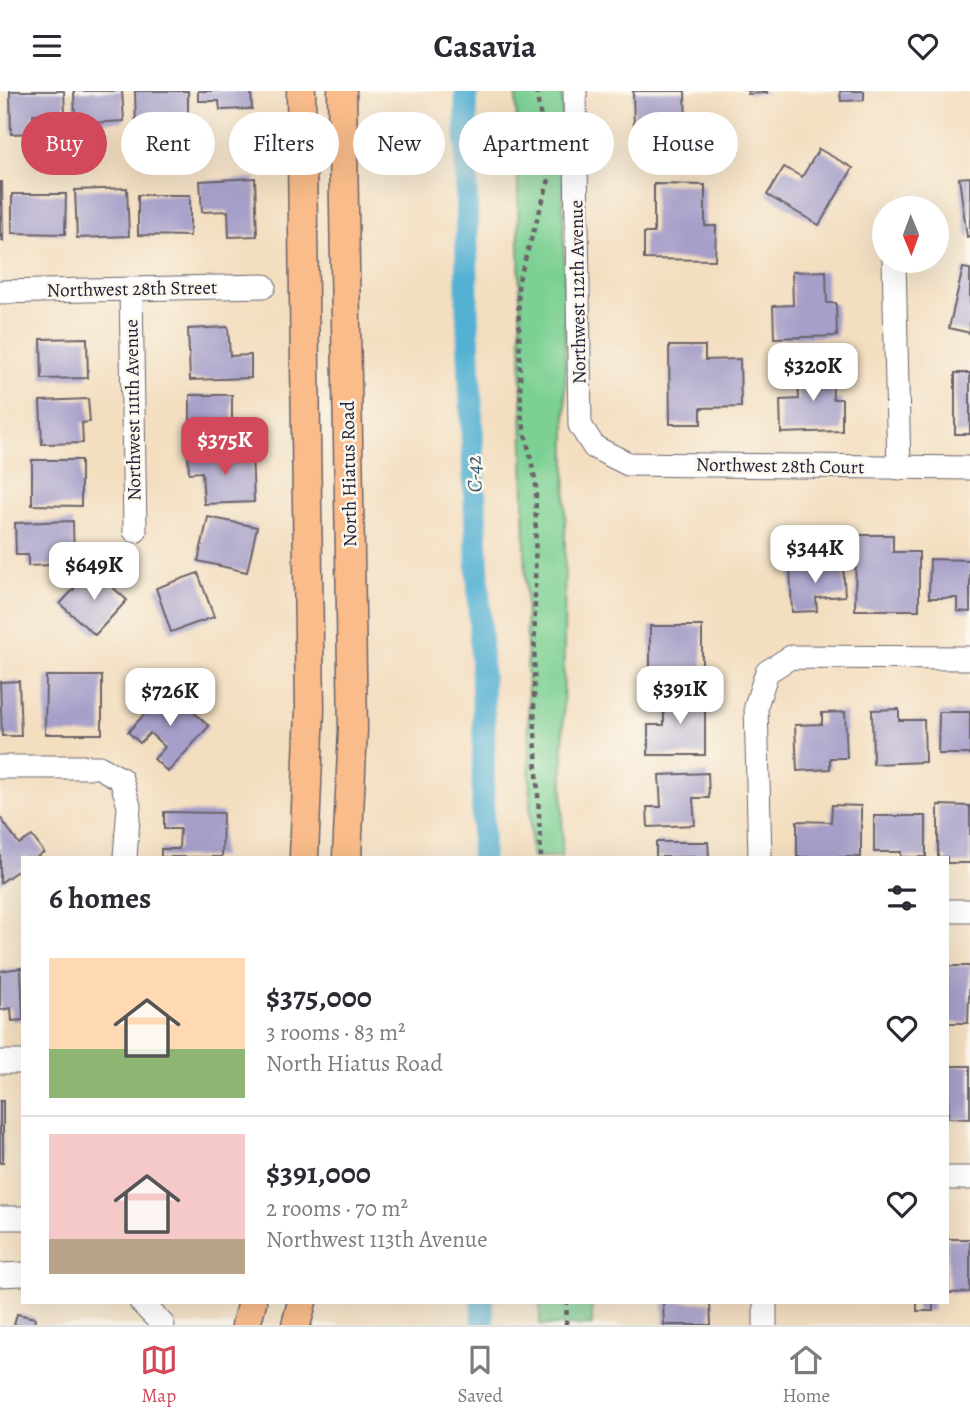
<!DOCTYPE html>
<html lang="en">
<head>
<meta charset="utf-8">
<style>
	:root { --surface:#fff; --page:#f7f7f7; --text:#2b2b33; --muted:#7c7c81; --line:#e1e1e2; --accent:#d1495b }
	body { margin:0; font-family:Alegreya,serif; background:var(--page); color:var(--text); height:100vh; display:flex; flex-direction:column; font-size:26px; white-space:nowrap }
	* { box-sizing:border-box; margin:0 }
	p { font-size:23px; color:var(--muted) }
	.icon { flex:none; width:38px; height:38px; fill:none; stroke:currentColor; stroke-width:2; stroke-linecap:round; stroke-linejoin:round }
	.map { position:relative; flex:1; overflow:hidden }
	.side { position:absolute; left:21px; top:765px; width:928px; height:448px; display:flex; flex-direction:column; background:var(--surface); border-radius:0px; box-shadow:0 7px 28px #0002 }
	.side>* { flex:none }
	.guide { position:absolute; left:21px; top:21px; width:929px; height:63px; display:flex; gap:14px }
	.needle { width:46px; rotate:179deg }
	.fabs { position:absolute; left:872px; top:105px; display:grid; gap:14px }
	.fabs a { display:grid; place-items:center; width:77px; height:77px; border-radius:50%; background:var(--surface); box-shadow:0 7px 28px #0002; font-size:35px }
	.price { position:absolute; translate:-50% -60px; padding:0 16px; border-radius:14px; background:#fff; color:#222; font-size:23px; line-height:46px; filter:drop-shadow(0 2px 4px #0008) }
	.price::after { content:''; position:absolute; left:50%; top:42px; width:21px; height:16px; margin-left:-10px; background:inherit; clip-path:polygon(0 0,100% 0,50% 100%) }
	.price.current { background:var(--accent); color:#fff }
	ul { padding:0; list-style:none }
	li { display:flex; align-items:center; gap:21px; height:175px; padding:0 28px }
	li+li { border-top:2px solid var(--line) }
	li span { display:grid; place-items:center; flex:none; width:196px; height:140px; border-radius:0px; color:#555 }
	li>.icon { margin-inline-start:auto }
	span .icon { width:84px; height:84px; fill:#fffc; stroke-width:1 }
	li b { font-size:30px }
	h2 { display:flex; justify-content:space-between; align-items:center; height:84px; padding:0 28px; font-size:30px }
	.chip { padding:0 24px; border-radius:32px; background:var(--surface); box-shadow:0 7px 28px #0002; font-size:24px; line-height:63px }
	.chip.current { background:var(--accent); color:#fff }
	header { display:flex; justify-content:space-between; align-items:center; height:91px; padding:0 28px; background:var(--surface); font-size:32px; font-weight:600 }
	.tabs { display:flex; justify-content:space-around; align-items:center; height:98px; border-top:2px solid var(--line); background:var(--surface); font-size:19px; color:var(--muted) }
	.tabs a { display:grid; justify-items:center; gap:4px }
	.tabs .current { color:var(--accent) }
	.map>svg:first-child { display:block }
	.green { fill:#7cd093; stroke:#4f7967; stroke-width:2 }
	.lines { fill:none; stroke-linecap:round; stroke-linejoin:round }
	.canal { stroke:#55b1d3; stroke-width:23 }
	.building { fill:#a69fc9 }
	.minor-casing { stroke:#6b646a; stroke-width:25 }
	.major-casing { stroke:#6b646a; stroke-width:31 }
	.path { stroke:#6b646a; stroke-width:4.5; stroke-dasharray:5 5; stroke-linecap:butt }
	.minor { stroke:#fff; stroke-width:23 }
	.major { stroke:#f9bc8a; stroke-width:28 }
	.labels { text-anchor:middle; dominant-baseline:central; stroke-width:5; stroke-linejoin:round; paint-order:stroke }
	.street-label { font-size:19px; fill:#22223b; stroke:#fbf7ec }
	.water-label { font-size:21px; font-style:italic; fill:#365b78; stroke:#fbf7ec }
</style>
</head>
<body>
<header><svg class="icon" aria-label="menu" viewBox="0 0 24 24"><path d="M4 6h16M4 12h16M4 18h16"/></svg>Casavia<svg class="icon" aria-label="heart" viewBox="0 0 24 24"><path d="M12 20l-8-8c-3-5 5-10 8-4 3-6 11-1 8 4z"/></svg></header>
<div class="map">
<svg width="970" height="1234" viewBox="0 0 970 1234">
	<rect width="100%" height="100%" fill="#fbf7ec"/>
	<filter id="ink" filterUnits="userSpaceOnUse"><feTurbulence type="fractalNoise" baseFrequency=".0143" numOctaves="2"/><feDisplacementMap in="SourceGraphic" scale="14" xChannelSelector="R" yChannelSelector="G"/><feConvolveMatrix kernelMatrix="1 2 1 2 8 2 1 2 1" color-interpolation-filters="sRGB"/></filter>
	<filter id="wash" filterUnits="userSpaceOnUse"><feTurbulence type="fractalNoise" baseFrequency=".00686" numOctaves="4" result="noise"/><feDisplacementMap in="SourceGraphic" scale="28" xChannelSelector="R" yChannelSelector="G"/><feGaussianBlur stdDeviation="1.57" result="paint"/><feColorMatrix in="noise" values="0 0 0 0 0 0 0 0 0 0 0 0 0 0 0 0 0 1.4 0 .05"/><feComposite in="paint" operator="in"/></filter>
	<g filter="url(#wash)">
		<rect width="100%" height="100%" fill="#f3dec0"/>
		<g class="green">
			<polygon points="516,0 562,0 566,345 562,766 531,766"/>
			<rect x="540" y="1211" width="52" height="23"/>
		</g>
		<g class="lines">
			<g class="canal">
				<polyline points="466,0 467,217 484,633 482,766"/>
				<polyline points="482,1211 483,1234"/>
			</g>
		</g>
		<g id="blocks">
			<g class="building">
				<polygon points="10,0 64,0 65,22 33,23 33,42 11,43"/>
				<polygon points="74,0 122,0 124,30 75,33"/>
				<polygon points="135,0 188,0 188,27 160,27 160,34 136,35"/>
				<polygon points="198,0 251,0 252,18 220,19 219,10 198,10"/>
				<polygon points="633,0 685,0 686,36 634,37"/>
				<polygon points="748,0 767,0 767,2 748,3"/>
				<polygon points="840,0 864,0 864,9 841,10"/>
				<polygon points="819,58 853,77 819,134 767,104 784,76 802,86"/>
				<polygon points="970,86 970,145 967,146 959,87"/>
				<polygon points="255,87 257,145 229,146 228,120 202,121 200,90"/>
				<polygon points="0,91 2,91 3,150 0,150"/>
				<polygon points="654,93 705,94 705,135 716,135 715,169 644,168 644,142 654,142"/>
				<polygon points="127,97 129,145 77,147 75,99"/>
				<polygon points="12,103 66,103 65,143 12,142"/>
				<polygon points="138,104 190,104 190,145 138,144"/>
				<polygon points="963,177 970,178 970,242 949,237"/>
				<polygon points="826,180 827,212 836,212 837,245 774,247 773,215 793,214 792,181"/>
				<polygon points="228,236 230,265 251,264 251,287 190,289 188,238"/>
				<polygon points="87,247 88,287 42,288 41,248"/>
				<polygon points="669,255 705,255 705,269 740,268 741,316 701,317 701,333 670,333"/>
				<polygon points="832,274 833,308 842,308 842,340 781,342 780,309 799,308 797,275"/>
				<rect x="955" y="282" width="15" height="61"/>
				<polygon points="190,304 232,304 232,331 252,331 252,354 190,354"/>
				<polygon points="88,308 90,331 82,332 83,352 42,353 40,310"/>
				<polygon points="252,361 254,411 204,413 202,381 189,382 188,363"/>
				<polygon points="32,369 81,369 81,415 32,414"/>
				<polygon points="208,426 257,436 247,481 198,470"/>
				<polygon points="73,430 74,473 28,475 28,464 16,464 15,432"/>
				<polygon points="856,444 893,444 893,461 919,461 919,519 855,519"/>
				<polygon points="930,468 970,469 970,521 957,520 957,507 929,507"/>
				<polygon points="843,473 845,505 816,507 817,520 792,521 790,475"/>
				<polygon points="92,478 127,509 95,544 60,513"/>
				<polygon points="198,482 214,526 171,541 156,497"/>
				<polygon points="650,535 702,535 702,589 650,588"/>
				<polygon points="46,585 102,585 102,643 45,643"/>
				<polygon points="19,590 21,645 2,645 0,591"/>
				<polygon points="168,598 209,635 168,681 154,668 165,656 150,642 140,652 128,641"/>
				<polygon points="664,600 705,600 705,664 648,664 648,634 664,634"/>
				<polygon points="899,618 899,629 924,629 925,671 873,673 872,619"/>
				<polygon points="845,621 847,667 830,667 830,678 797,680 795,634 822,633 822,622"/>
				<polygon points="939,621 970,621 970,663 938,663"/>
				<polygon points="708,682 709,707 693,707 695,734 648,736 647,716 661,716 659,684"/>
				<polygon points="832,714 861,715 861,766 797,766 797,730 831,731"/>
				<polygon points="938,714 970,715 970,772 947,772 947,766 938,766"/>
				<polygon points="164,721 223,722 222,766 161,766 161,758 179,758 180,738 164,738"/>
				<polygon points="874,725 926,725 926,766 901,766 901,761 874,761"/>
				<polygon points="0,726 19,753 32,745 44,761 36,766 23,766 23,776 0,792"/>
				<polygon points="656,751 708,751 709,766 656,766"/>
				<polygon points="947,875 970,875 968,932 947,932"/>
				<polygon points="21,877 23,929 12,930 11,917 0,919 0,880"/>
				<polygon points="950,975 970,975 970,1028 948,1027"/>
				<rect x="0" y="1010" width="3" height="62"/>
				<polygon points="947,1148 970,1148 970,1201 949,1202"/>
				<polygon points="663,1211 710,1211 711,1234 664,1234"/>
				<rect x="917" y="1211" width="16" height="9"/>
				<polygon points="17,1223 35,1227 34,1234 14,1234"/>
			</g>
		</g>
	</g>
	<g filter="url(#ink)">
		<use href="#blocks" fill-opacity="0" stroke="#6b646a" stroke-width="2"/>
		<g class="lines">
			<defs>
				<g id="minor">
					<polyline points="575,0 580,334 594,356 628,373 970,377"/>
					<polyline points="894,170 899,377"/>
					<polyline points="131,198 135,440"/>
					<polyline points="0,201 264,195"/>
					<polyline points="0,676 99,676 121,688 129,715 125,766"/>
					<polyline points="760,766 756,615 767,581 791,566 970,567"/>
					<polyline points="947,820 970,820"/>
					<polyline points="0,971 23,971"/>
					<polyline points="947,1087 970,1087"/>
					<polyline points="0,1127 23,1127"/>
					<polyline points="0,1184 23,1183"/>
					<polyline points="141,1211 163,1234"/>
					<polyline points="765,1211 765,1234"/>
				</g>
				<g id="major">
					<polyline points="301,0 310,618 304,766"/>
					<polyline points="342,0 353,638 347,766"/>
					<polyline points="246,1234 252,1211"/>
					<polyline points="296,1234 302,1211"/>
				</g>
			</defs>
			<use href="#minor" class="minor-casing"/>
			<use href="#major" class="major-casing"/>
			<g class="path">
				<polyline points="536,0 551,82 518,192 521,323 536,392 534,619 541,766"/>
				<polyline points="566,1234 567,1211"/>
			</g>
			<use href="#minor" class="minor"/>
			<use href="#major" class="major"/>
		</g>
	</g>
	<g class="labels">
		<g class="street-label">
			<text transform="translate(132 198) rotate(-1)">Northwest 28th Street</text>
			<text transform="translate(578 201) rotate(-91)">Northwest 112th Avenue</text>
			<text transform="translate(133 319) rotate(-91)">Northwest 111th Avenue</text>
			<text transform="translate(780 375) rotate(1)">Northwest 28th Court</text>
			<text transform="translate(349 383) rotate(-91)">North Hiatus Road</text>
		</g>
		<g class="water-label">
			<text transform="translate(474 383) rotate(-92)">C-42</text>
		</g>
	</g>
</svg>
<div class="fabs">
<a><svg class="needle" viewBox="-14 -14 28 28"><path d="M0-13l5 13h-10z" fill="#e53935"/><path d="M0 13l5-13h-10z" fill="#7c7c81"/></svg></a>
</div>
<b class="price" style="left:813px;top:312px">$320K</b>
<b class="price current" style="left:225px;top:386px">$375K</b>
<b class="price" style="left:815px;top:494px">$344K</b>
<b class="price" style="left:94px;top:511px">$649K</b>
<b class="price" style="left:680px;top:635px">$391K</b>
<b class="price" style="left:170px;top:637px">$726K</b>
<div class="guide">
<a class="chip current">Buy</a>
<a class="chip">Rent</a>
<a class="chip">Filters</a>
<a class="chip">New</a>
<a class="chip">Apartment</a>
<a class="chip">House</a>
</div>
<section class="side">
<h2>6 homes<svg class="icon" aria-label="filters" viewBox="0 0 24 24"><path d="M4 7h16M4 17h16"/><circle cx="9" cy="7" r="2"/><circle cx="15" cy="17" r="2"/></svg></h2>
<ul>
<li><span style="background:linear-gradient(#ffd9b3 65%,#8fb573 0)"><svg class="icon" aria-label="home" viewBox="0 0 24 24"><path d="M3 11l9-7 9 7M6 9v11h12V9"/></svg></span><div><b>$375,000</b><p>3 rooms · 83 m²</p><p>North Hiatus Road</p></div><svg class="icon" aria-label="heart" viewBox="0 0 24 24"><path d="M12 20l-8-8c-3-5 5-10 8-4 3-6 11-1 8 4z"/></svg></li>
<li><span style="background:linear-gradient(#f6c9c9 75%,#b9a48a 0)"><svg class="icon" aria-label="home" viewBox="0 0 24 24"><path d="M3 11l9-7 9 7M6 9v11h12V9"/></svg></span><div><b>$391,000</b><p>2 rooms · 70 m²</p><p>Northwest 113th Avenue</p></div><svg class="icon" aria-label="heart" viewBox="0 0 24 24"><path d="M12 20l-8-8c-3-5 5-10 8-4 3-6 11-1 8 4z"/></svg></li>
</ul>
</section>
</div>
<nav class="tabs">
<a class="current"><svg class="icon" aria-label="map" viewBox="0 0 24 24"><path d="M3 6l6-2 6 2 6-2v14l-6 2-6-2-6 2zM9 4v14M15 6v14"/></svg>Map</a>
<a><svg class="icon" aria-label="saved" viewBox="0 0 24 24"><path d="M7 4h10v16l-5-4-5 4z"/></svg>Saved</a>
<a><svg class="icon" aria-label="home" viewBox="0 0 24 24"><path d="M3 11l9-7 9 7M6 9v11h12V9"/></svg>Home</a>
</nav>
</body>
</html>
